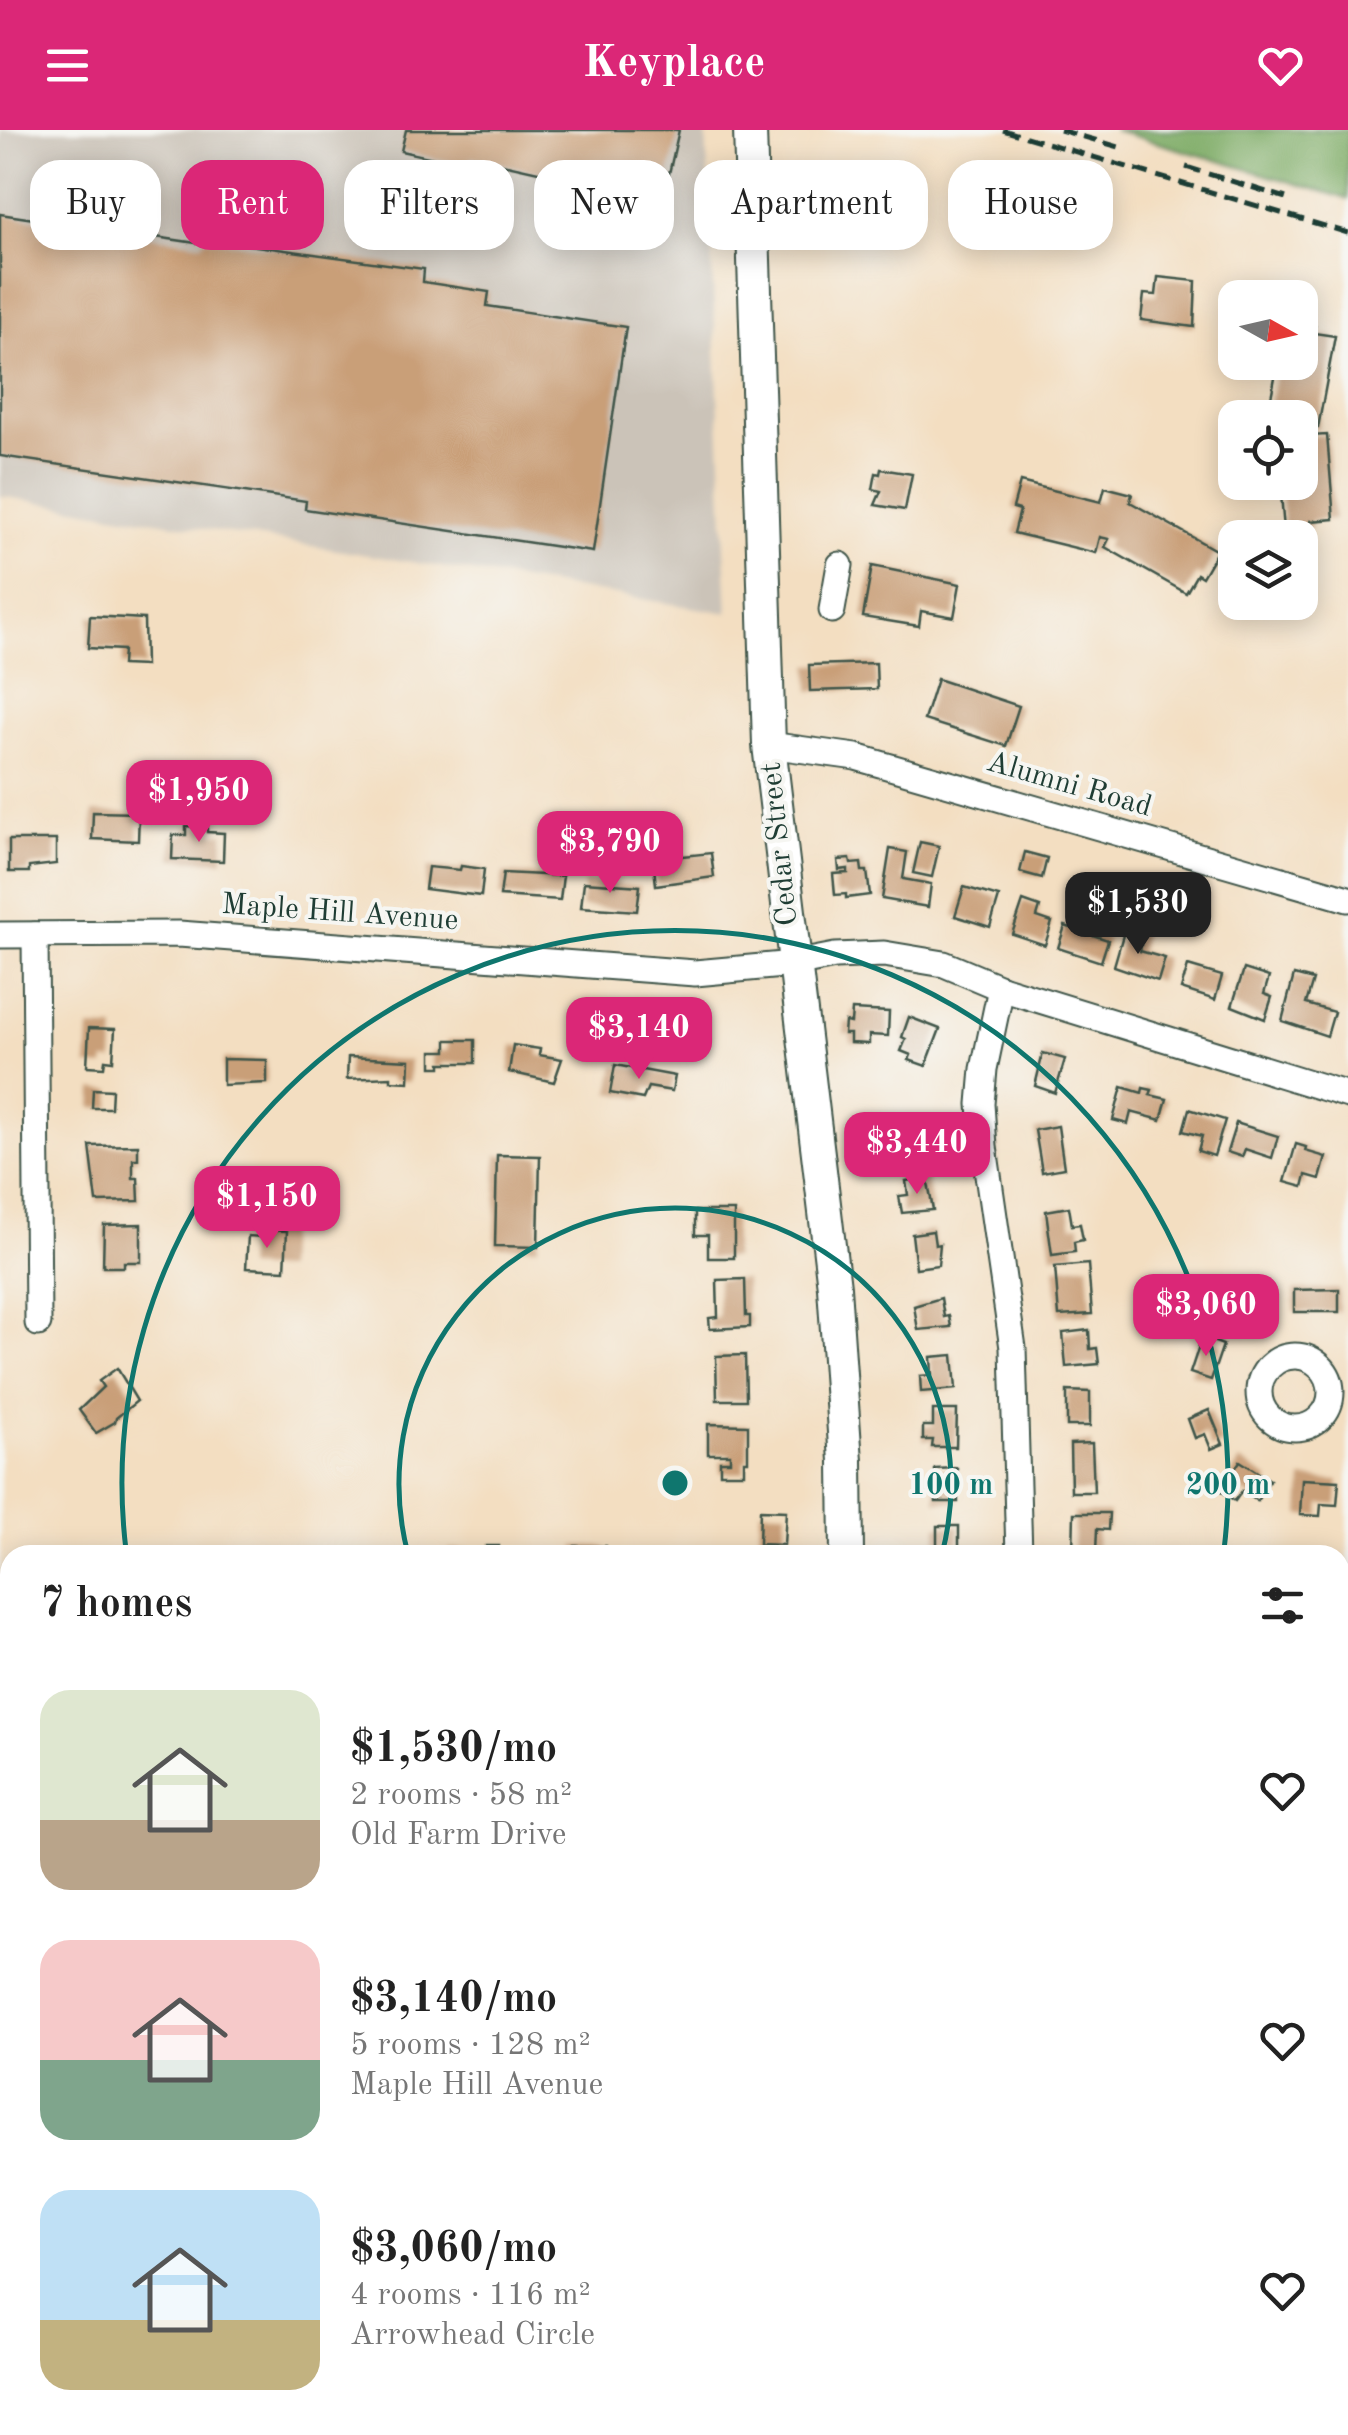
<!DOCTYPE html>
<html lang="en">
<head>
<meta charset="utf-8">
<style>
	:root { --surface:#fff; --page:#f6f6f6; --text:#222; --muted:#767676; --accent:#db2777 }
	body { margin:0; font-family:"Old Standard TT",serif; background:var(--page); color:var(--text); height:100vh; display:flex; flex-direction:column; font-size:38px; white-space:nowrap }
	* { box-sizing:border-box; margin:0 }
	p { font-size:32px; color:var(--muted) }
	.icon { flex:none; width:55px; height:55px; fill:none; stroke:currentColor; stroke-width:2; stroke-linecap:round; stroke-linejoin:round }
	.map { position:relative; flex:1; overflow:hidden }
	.details { position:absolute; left:0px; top:1415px; width:1350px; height:890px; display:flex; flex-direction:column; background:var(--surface); border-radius:30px 30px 0 0; box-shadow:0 5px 25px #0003 }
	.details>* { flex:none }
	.hud { position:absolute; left:30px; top:30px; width:1290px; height:90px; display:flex; gap:20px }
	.needle { width:65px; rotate:98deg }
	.tools { position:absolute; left:1218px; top:150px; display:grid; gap:20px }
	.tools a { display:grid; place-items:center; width:100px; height:100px; border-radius:20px; background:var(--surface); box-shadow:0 5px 25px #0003; font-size:50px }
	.price { position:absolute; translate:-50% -85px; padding:0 22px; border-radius:20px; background:var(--accent); color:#fff; font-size:32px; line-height:65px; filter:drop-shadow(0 2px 5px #0008) }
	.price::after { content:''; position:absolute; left:50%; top:60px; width:30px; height:22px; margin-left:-15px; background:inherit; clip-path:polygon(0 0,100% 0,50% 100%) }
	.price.on { background:#222; color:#fff }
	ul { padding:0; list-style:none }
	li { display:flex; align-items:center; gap:30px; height:250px; padding:0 40px }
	li span { display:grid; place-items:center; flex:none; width:280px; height:200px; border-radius:30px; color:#555 }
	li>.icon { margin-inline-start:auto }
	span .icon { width:120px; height:120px; fill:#fffc; stroke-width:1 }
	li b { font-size:42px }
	h2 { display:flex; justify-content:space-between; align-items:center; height:120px; padding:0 40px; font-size:42px }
	.pill { padding:0 35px; border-radius:30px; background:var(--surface); box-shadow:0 5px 25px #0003; font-size:35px; line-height:90px }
	.pill.on { background:var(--accent); color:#fff }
	header { display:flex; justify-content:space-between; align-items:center; height:130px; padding:0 40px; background:var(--accent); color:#fff; font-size:45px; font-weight:800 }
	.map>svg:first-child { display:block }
	.industrial { fill:#cbc3b8 }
	.forest { fill:#7baa63; stroke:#4d744c; stroke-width:2.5 }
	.building { fill:#c99f78 }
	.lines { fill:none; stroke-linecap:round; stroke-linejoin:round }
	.minor-casing { stroke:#3f5549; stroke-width:29 }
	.major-casing { stroke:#3f5549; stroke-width:36 }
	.minor { stroke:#fff; stroke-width:25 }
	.major { stroke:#fff; stroke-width:32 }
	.rail { stroke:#1f3d34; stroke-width:5; stroke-dasharray:15 8; stroke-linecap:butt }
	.ring { fill:none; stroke:#0f766e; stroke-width:5 }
	.labels { text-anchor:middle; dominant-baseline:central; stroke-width:8; stroke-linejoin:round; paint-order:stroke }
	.street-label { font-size:30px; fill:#1f3d34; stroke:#f6f6f2 }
	.centre { fill:#0f766e; stroke:#f6f6f2; stroke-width:5 }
	.ring-label { font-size:30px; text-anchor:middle; font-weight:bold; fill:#0f766e; stroke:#f6f6f2; stroke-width:8; stroke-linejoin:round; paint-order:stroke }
</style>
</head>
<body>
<header><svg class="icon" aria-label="menu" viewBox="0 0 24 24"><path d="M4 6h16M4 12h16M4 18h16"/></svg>Keyplace<svg class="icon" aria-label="heart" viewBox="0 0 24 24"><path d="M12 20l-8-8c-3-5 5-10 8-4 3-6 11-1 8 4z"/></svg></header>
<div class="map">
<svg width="1348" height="2305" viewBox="0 0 1348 2305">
	<rect width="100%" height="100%" fill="#f6f6f2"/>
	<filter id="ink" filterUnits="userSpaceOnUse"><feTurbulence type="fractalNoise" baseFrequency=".01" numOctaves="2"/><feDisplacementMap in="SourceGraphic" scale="20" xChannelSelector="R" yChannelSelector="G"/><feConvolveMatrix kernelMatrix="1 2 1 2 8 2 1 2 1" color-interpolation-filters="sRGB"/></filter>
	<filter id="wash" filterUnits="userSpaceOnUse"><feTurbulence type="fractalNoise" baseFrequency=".0048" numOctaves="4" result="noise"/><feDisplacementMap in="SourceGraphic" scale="40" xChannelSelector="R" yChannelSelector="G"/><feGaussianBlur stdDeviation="2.25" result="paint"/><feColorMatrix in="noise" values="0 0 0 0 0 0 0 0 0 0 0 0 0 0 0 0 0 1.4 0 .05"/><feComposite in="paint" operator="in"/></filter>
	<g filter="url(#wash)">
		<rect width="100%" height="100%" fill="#f3dec1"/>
		<polygon class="industrial" points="0,0 706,0 728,483 0,366"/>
		<polygon class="forest" points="1114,0 1348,0 1348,69"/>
		<g id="blocks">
			<g class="building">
				<polygon points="406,0 679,0 663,70 471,27 469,36 401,21"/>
				<polygon points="0,84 203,114 204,109 424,139 423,152 489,162 487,176 626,197 593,422 305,379 306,371 0,326"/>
				<polygon points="1158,147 1196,151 1194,197 1141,190 1144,164 1156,165"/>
				<polygon points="1300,193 1315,196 1314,203 1335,206 1318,298 1309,297 1310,306 1327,305 1334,389 1311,391 1311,398 1284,400 1280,352 1300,352 1300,288 1267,288 1278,232 1300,232"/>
				<polygon points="881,339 912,344 905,380 875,375 881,361 873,359 876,343 880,344"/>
				<polygon points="1020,352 1101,372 1105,357 1132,364 1130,372 1217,421 1202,447 1197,444 1186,463 1105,417 1109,409 1100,407 1096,423 1014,403 1020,380 1013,378"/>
				<polygon points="872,436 960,454 954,487 921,481 919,496 863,487"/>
				<polygon points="90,486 144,489 145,536 122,535 123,520 88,518"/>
				<polygon points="876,533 877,559 810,561 809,535"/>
				<polygon points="937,549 1019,576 1006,616 924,590"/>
				<polygon points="93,682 139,683 138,711 92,709"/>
				<polygon points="186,696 207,697 207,702 224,703 223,731 172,729 173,705 186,705"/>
				<polygon points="9,710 56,710 56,734 29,737 29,742 9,742"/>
				<polygon points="920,712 939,716 932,747 913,743"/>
				<polygon points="890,719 907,722 903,749 931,754 928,777 882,769"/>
				<polygon points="1025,722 1047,728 1042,748 1020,742"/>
				<polygon points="711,723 714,747 656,755 653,729"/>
				<polygon points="850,729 851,734 861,733 862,741 867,741 870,765 846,768 846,764 835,765 833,744 848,743 848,739 839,740 838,730"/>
				<polygon points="461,736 484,739 481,766 425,759 428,737 460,740"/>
				<polygon points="503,743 563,746 560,770 500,766"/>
				<polygon points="584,752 640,756 637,781 581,777"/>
				<polygon points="964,757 999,767 990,797 955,786"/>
				<polygon points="1023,771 1040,777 1037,787 1052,792 1045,815 1012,804"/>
				<polygon points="1065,796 1108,810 1101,832 1058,818"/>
				<polygon points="1125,798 1144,804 1140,821 1165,828 1158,851 1114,836"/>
				<polygon points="1188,836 1222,846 1215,870 1181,859"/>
				<polygon points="1244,839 1269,847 1264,864 1272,867 1265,889 1232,876"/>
				<polygon points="1294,845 1313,850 1306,874 1334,882 1327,906 1282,891"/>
				<polygon points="852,880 889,882 888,906 869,905 869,914 850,913 850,904 844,904 845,892 851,893"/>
				<polygon points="909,887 940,899 926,936 909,930 911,925 901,921 906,909 902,907"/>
				<polygon points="89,898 115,899 113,931 105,930 104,937 87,936"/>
				<polygon points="447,910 475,910 475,933 441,933 441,937 432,937 432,921 447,921"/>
				<polygon points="513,915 540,919 539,925 562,929 554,952 509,942"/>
				<polygon points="1043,923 1065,929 1055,963 1035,956"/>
				<polygon points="348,927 410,930 409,952 391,951 391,947 347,949"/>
				<polygon points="223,929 267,930 267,953 223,955"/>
				<polygon points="615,935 675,946 672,961 648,957 643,969 610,963"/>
				<polygon points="1122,957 1142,963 1143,958 1152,960 1150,965 1167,969 1161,990 1131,982 1128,994 1113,990"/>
				<polygon points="93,959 112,960 111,978 92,978"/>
				<polygon points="1189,979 1225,990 1214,1026 1198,1021 1202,1006 1183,1001"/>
				<polygon points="921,988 927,1022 903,1026 898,992"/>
				<polygon points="1236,993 1278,1006 1272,1028 1245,1019 1242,1027 1227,1022"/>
				<polygon points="1058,996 1064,1038 1042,1042 1035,1000"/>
				<polygon points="1296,1014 1306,1017 1305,1021 1326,1027 1320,1049 1306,1045 1303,1057 1285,1052"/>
				<polygon points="138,1015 138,1029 133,1029 133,1048 138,1048 139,1071 97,1072 90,1016"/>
				<polygon points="497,1025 540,1026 538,1117 495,1116"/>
				<polygon points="927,1047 933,1080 902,1083 899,1066 908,1065 906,1051"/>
				<polygon points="1069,1077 1072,1095 1080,1094 1083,1110 1074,1112 1075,1122 1052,1125 1046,1081"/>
				<polygon points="695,1081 734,1081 734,1128 708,1128 708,1105 695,1105"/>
				<polygon points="141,1094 141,1132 124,1132 124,1137 103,1137 104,1095"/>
				<polygon points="262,1100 287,1101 285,1140 246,1138 248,1106 262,1107"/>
				<polygon points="933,1101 935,1115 940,1114 938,1135 916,1138 912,1104"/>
				<polygon points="1088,1134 1092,1184 1059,1186 1055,1137"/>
				<polygon points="745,1149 746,1186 750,1186 750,1197 710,1199 709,1188 718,1187 717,1150"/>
				<polygon points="1339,1159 1339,1182 1294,1182 1294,1160"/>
				<polygon points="1260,1162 1270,1182 1228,1204 1214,1177 1238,1164 1242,1171"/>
				<polygon points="941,1168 944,1187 949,1186 951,1197 918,1200 914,1176"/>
				<polygon points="1089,1200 1090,1219 1097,1218 1099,1234 1066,1237 1063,1203"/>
				<polygon points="1202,1207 1223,1215 1211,1250 1190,1243"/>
				<polygon points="745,1225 746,1270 717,1270 716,1226"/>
				<polygon points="953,1225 956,1259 921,1262 920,1246 932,1245 931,1227"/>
				<polygon points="117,1238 137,1271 116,1288 115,1292 96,1303 79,1280 103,1257 99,1251"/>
				<polygon points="1067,1261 1090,1262 1090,1296 1067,1296"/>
				<polygon points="933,1280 957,1280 956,1317 932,1317 933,1310 923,1310 923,1296 933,1296"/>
				<polygon points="1209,1280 1223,1314 1211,1319 1205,1304 1195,1308 1188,1289"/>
				<polygon points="708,1294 748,1295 748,1331 744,1331 744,1343 720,1343 720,1331 730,1331 730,1324 708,1324"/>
				<polygon points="1092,1313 1094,1362 1071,1362 1070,1314"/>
				<polygon points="1240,1331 1270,1350 1257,1371 1242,1361 1235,1371 1221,1361"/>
				<polygon points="957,1338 958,1372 936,1372 935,1339"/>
				<polygon points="1302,1349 1339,1351 1337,1375 1321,1374 1320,1386 1300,1385"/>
				<polygon points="760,1380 786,1381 784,1415 759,1414"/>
				<polygon points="1074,1383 1109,1383 1108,1400 1097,1399 1096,1422 1073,1422"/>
				<rect x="937" y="1396" width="22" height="29"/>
				<polygon points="486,1416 499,1416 499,1425 449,1425 449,1419 486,1419"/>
				<rect x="575" y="1416" width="31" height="9"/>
			</g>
		</g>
	</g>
	<g filter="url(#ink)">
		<use href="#blocks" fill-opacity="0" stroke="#3f5549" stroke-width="2.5"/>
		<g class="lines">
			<defs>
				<g id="minor">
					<polyline points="832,480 840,435"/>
					<polyline points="769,615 856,627 1348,769"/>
					<polyline points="0,805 179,804 695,843 794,834 835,826 884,824 944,834 1001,858 1348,965"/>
					<polyline points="35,805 38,1193"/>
					<polyline points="1001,858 984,939 981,974 984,1017 1013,1218 1019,1425"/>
					<circle cx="1295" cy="1262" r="36"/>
					<polyline points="0,1510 10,1510"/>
					<polyline points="1340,1802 1348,1802"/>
					<polyline points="0,1821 10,1821"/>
					<polyline points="1340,2102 1348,2102"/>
					<polyline points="0,2140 10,2140"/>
				</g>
				<g id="major">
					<polyline points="750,0 769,615 834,1157 846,1331 847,1425"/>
					<polyline points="854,2295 854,2305"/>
				</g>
			</defs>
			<use href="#minor" class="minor-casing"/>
			<use href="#major" class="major-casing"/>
			<use href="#minor" class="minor"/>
			<use href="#major" class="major"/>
			<g class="rail">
				<polyline points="1003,0 1348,103"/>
				<polyline points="1060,0 1119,17"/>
				<polyline points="1186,37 1286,68"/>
			</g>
		</g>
	</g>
	<g class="ring">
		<path d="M408 1424A276 276 0 1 1 942 1424"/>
		<path d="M126 1420A553 553 0 1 1 1224 1420"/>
	</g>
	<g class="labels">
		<g class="street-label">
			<text transform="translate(1069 655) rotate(16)">Alumni Road</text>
			<text transform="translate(780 714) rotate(-96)">Cedar Street</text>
			<text transform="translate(340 783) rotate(4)">Maple Hill Avenue</text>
		</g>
	</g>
	<circle cx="675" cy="1353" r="15" class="centre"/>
	<g class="ring-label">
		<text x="951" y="1364">100 m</text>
		<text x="1228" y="1364">200 m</text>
	</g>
</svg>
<div class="tools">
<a><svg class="needle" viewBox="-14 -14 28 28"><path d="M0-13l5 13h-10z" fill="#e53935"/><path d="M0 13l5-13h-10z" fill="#767676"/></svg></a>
<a><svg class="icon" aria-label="locate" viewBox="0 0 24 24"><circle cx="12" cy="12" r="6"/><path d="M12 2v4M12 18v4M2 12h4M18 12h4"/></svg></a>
<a><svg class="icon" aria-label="layers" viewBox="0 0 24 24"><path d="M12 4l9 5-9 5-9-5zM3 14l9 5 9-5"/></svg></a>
</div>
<b class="price" style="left:199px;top:715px">$1,950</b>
<b class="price" style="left:610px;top:766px">$3,790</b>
<b class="price on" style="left:1138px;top:827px">$1,530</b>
<b class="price" style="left:639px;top:952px">$3,140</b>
<b class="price" style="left:917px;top:1067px">$3,440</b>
<b class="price" style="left:267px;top:1121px">$1,150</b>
<b class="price" style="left:1206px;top:1229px">$3,060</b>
<div class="hud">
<a class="pill">Buy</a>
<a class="pill on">Rent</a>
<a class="pill">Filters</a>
<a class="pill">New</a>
<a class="pill">Apartment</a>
<a class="pill">House</a>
</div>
<section class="details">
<h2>7 homes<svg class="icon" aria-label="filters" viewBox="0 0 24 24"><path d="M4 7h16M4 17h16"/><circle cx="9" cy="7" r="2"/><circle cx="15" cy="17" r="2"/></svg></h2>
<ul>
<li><span style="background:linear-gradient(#dfe7d0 65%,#b9a48a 0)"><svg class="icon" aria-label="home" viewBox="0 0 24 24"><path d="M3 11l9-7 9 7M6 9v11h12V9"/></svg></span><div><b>$1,530/mo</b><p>2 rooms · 58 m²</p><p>Old Farm Drive</p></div><svg class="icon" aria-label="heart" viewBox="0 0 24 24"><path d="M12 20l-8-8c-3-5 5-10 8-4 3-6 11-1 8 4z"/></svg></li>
<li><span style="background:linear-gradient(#f6c9c9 60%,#7fa58c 0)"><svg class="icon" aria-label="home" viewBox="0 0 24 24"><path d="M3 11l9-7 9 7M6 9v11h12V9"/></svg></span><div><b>$3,140/mo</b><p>5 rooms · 128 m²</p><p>Maple Hill Avenue</p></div><svg class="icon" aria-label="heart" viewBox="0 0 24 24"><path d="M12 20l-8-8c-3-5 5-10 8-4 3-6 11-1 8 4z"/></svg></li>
<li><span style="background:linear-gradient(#bfe0f5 65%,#c2b280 0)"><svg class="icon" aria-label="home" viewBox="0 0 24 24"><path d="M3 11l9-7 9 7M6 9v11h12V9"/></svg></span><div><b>$3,060/mo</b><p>4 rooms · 116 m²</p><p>Arrowhead Circle</p></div><svg class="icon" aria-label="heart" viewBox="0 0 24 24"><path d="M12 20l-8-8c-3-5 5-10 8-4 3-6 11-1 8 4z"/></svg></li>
</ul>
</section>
</div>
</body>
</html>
